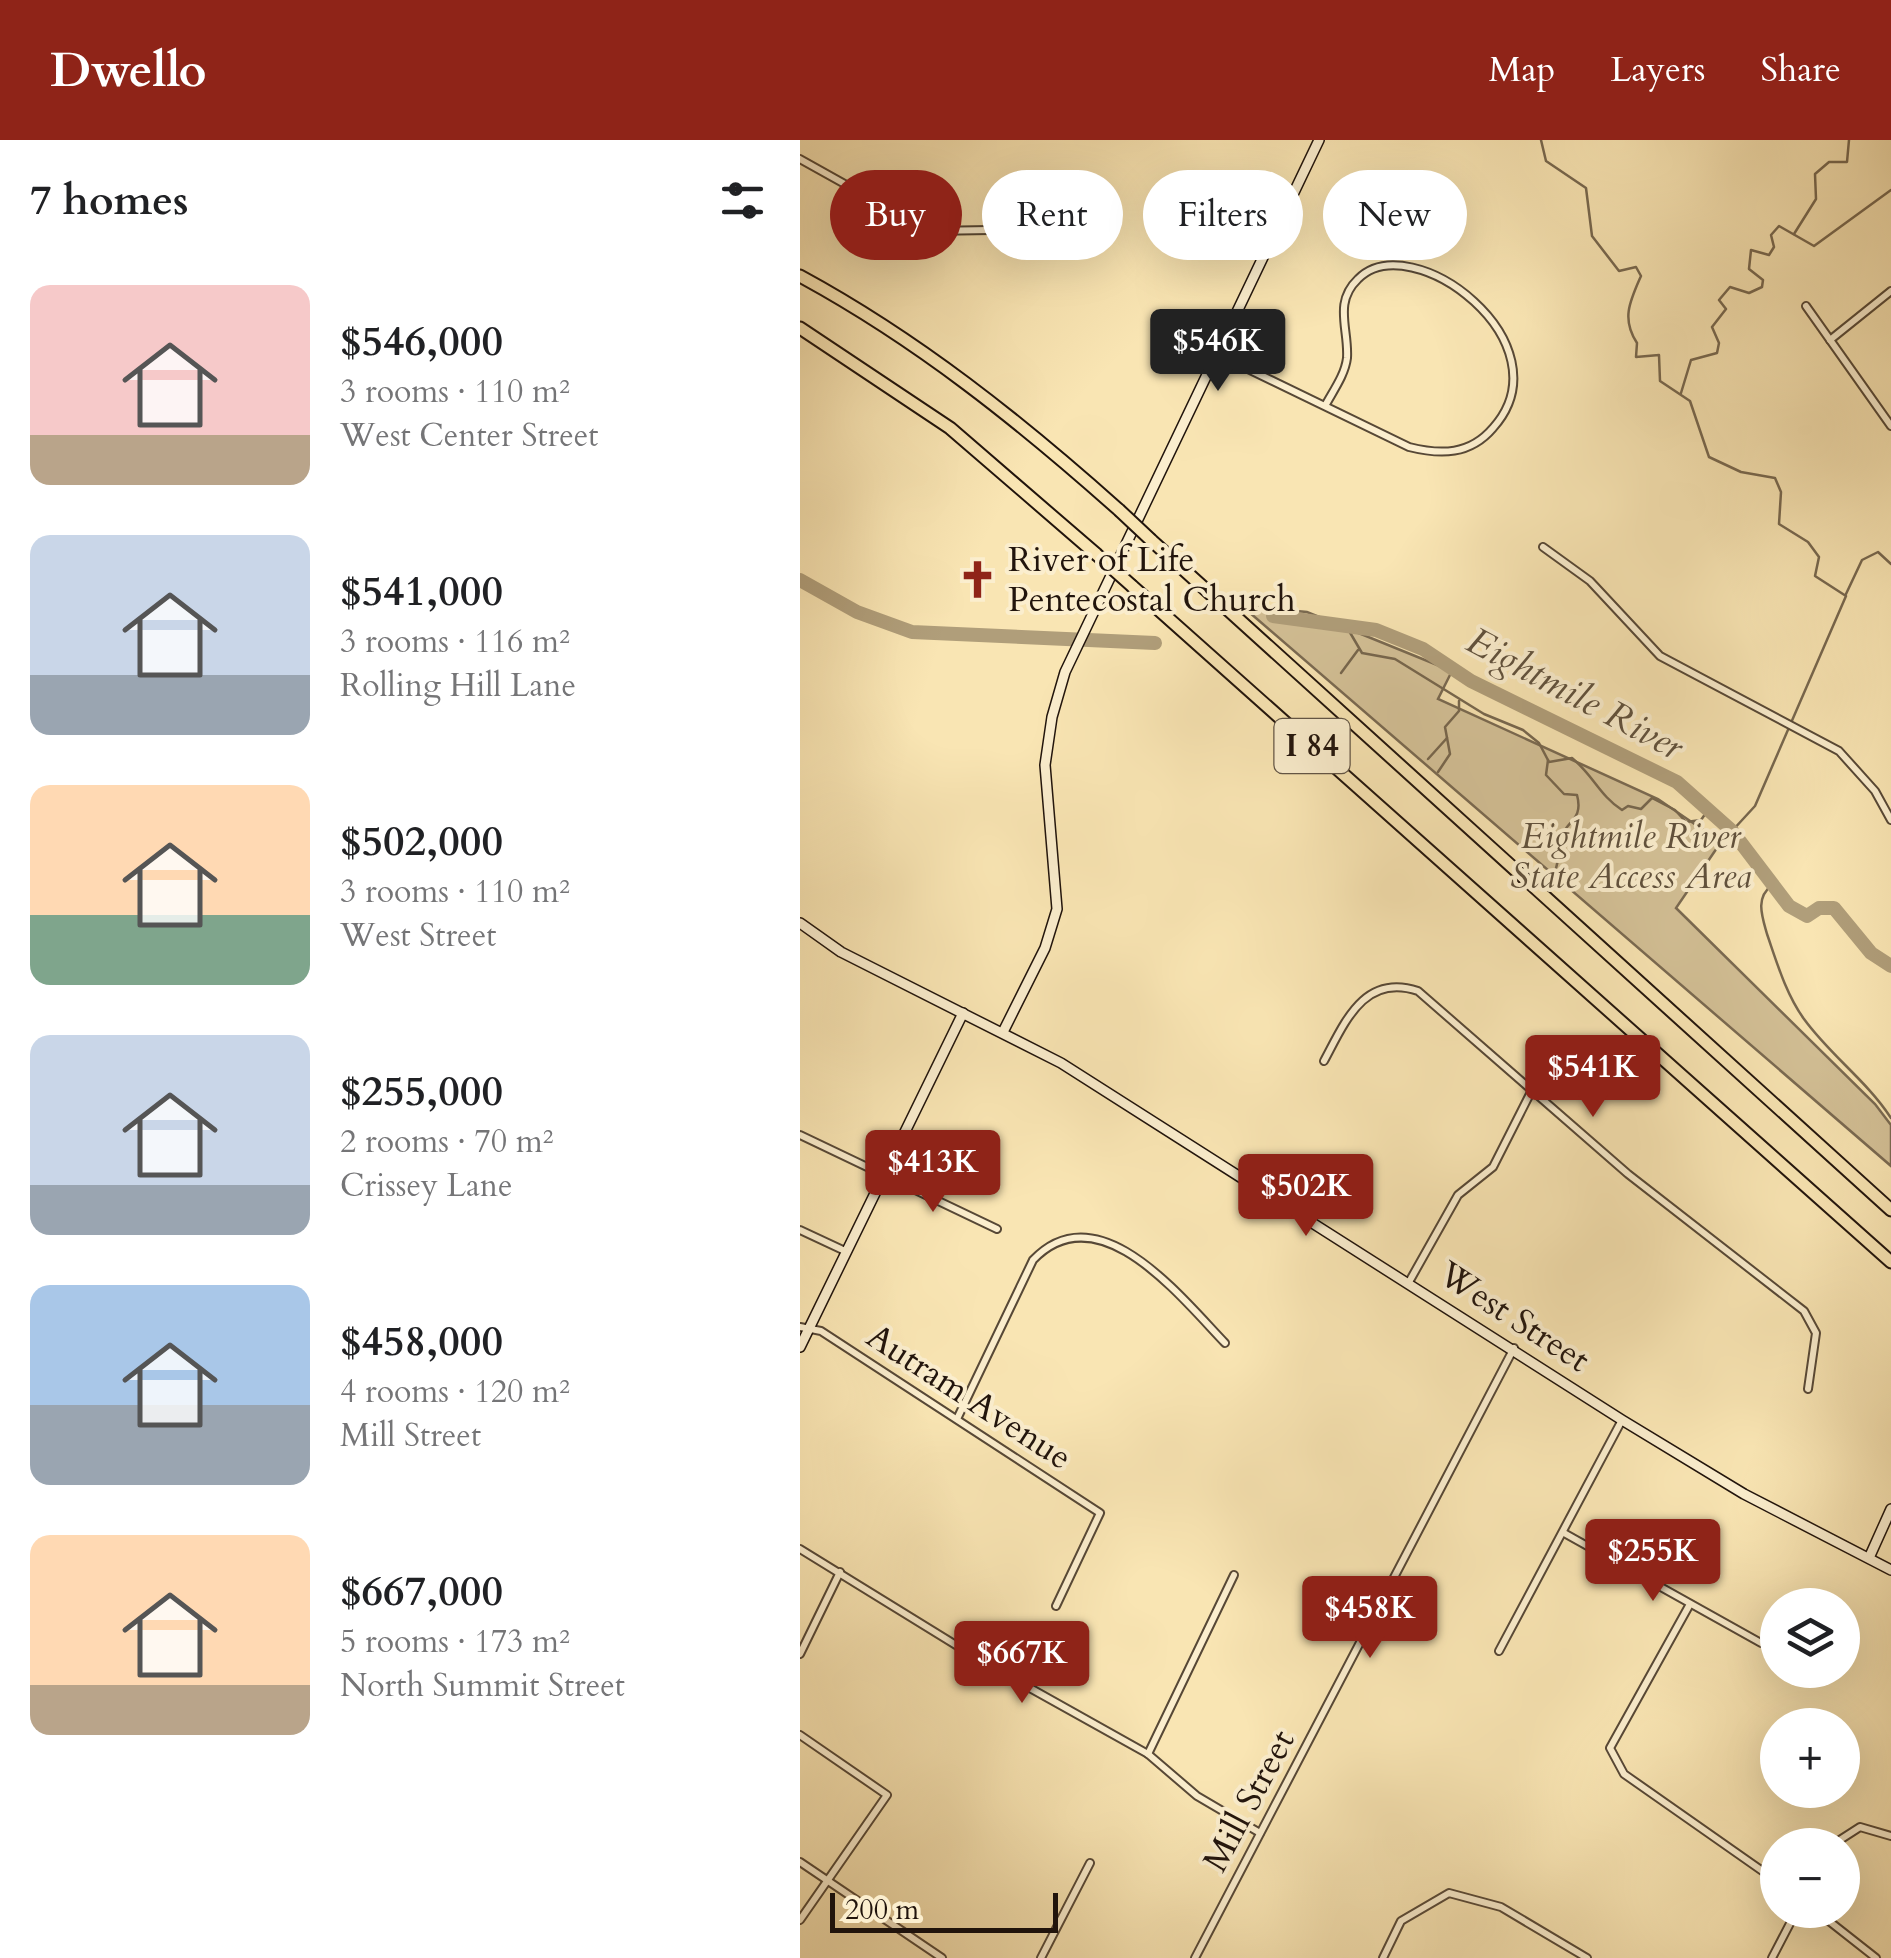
<!DOCTYPE html>
<html lang="en">
<head>
<meta charset="utf-8">
<style>
	:root { --surface:#fff; --page:#f6f6f6; --text:#202124; --muted:#757577; --accent:#8f2418 }
	body { margin:0; font-family:Cardo,serif; background:var(--page); color:var(--text); height:100vh; display:flex; flex-direction:column; font-size:38px; white-space:nowrap }
	* { box-sizing:border-box; margin:0 }
	p { font-size:32px; color:var(--muted) }
	.icon { flex:none; width:55px; height:55px; fill:none; stroke:currentColor; stroke-width:2; stroke-linecap:round; stroke-linejoin:round }
	.map { position:relative; flex:1; overflow:hidden }
	.sheet { display:flex; flex-direction:column; background:var(--surface); width:800px }
	.sheet>* { flex:none }
	.guide { position:absolute; left:30px; top:30px; width:910px; height:90px; display:flex; gap:20px }
	.tools { position:absolute; left:960px; top:1448px; display:grid; gap:20px }
	.tools a { display:grid; place-items:center; width:100px; height:100px; border-radius:50%; background:var(--surface); box-shadow:0 10px 40px #0002; font-size:50px }
	.scale { position:absolute; left:30px; bottom:25px; width:228px; box-sizing:border-box; padding-left:10px; border:5px solid #21140c; border-top:0; font-size:28px; line-height:35px; white-space:nowrap; color:#21140c; -webkit-text-stroke:8px #fbeece; paint-order:stroke }
	.price { position:absolute; translate:-50% -85px; padding:0 22px; border-radius:10px; background:var(--accent); color:#fff; font-size:32px; line-height:65px; filter:drop-shadow(0 2px 5px #0008) }
	.price::after { content:''; position:absolute; left:50%; top:60px; width:30px; height:22px; margin-left:-15px; background:inherit; clip-path:polygon(0 0,100% 0,50% 100%) }
	.price.current { background:#222; color:#fff }
	ul { padding:0; list-style:none }
	li { display:flex; align-items:center; gap:30px; height:250px; padding:0 30px }
	li span { display:grid; place-items:center; flex:none; width:280px; height:200px; border-radius:20px; color:#555 }
	li>.icon { margin-inline-start:auto }
	span .icon { width:120px; height:120px; fill:#fffc; stroke-width:1 }
	li b { font-size:42px }
	h2 { display:flex; justify-content:space-between; align-items:center; height:120px; padding:0 30px; font-size:42px }
	.chip { padding:0 35px; border-radius:45px; background:var(--surface); box-shadow:0 10px 40px #0002; font-size:35px; line-height:90px }
	.chip.current { background:var(--accent); color:#fff }
	header { display:flex; align-items:center; gap:60px; box-sizing:border-box; height:140px; padding:0 50px; background:var(--accent); color:#fff }
	header strong { font-size:48px }
	nav { display:flex; gap:55px; margin-inline-start:auto; font-size:35px }
	main { display:flex; flex:1; min-height:0 }
	.map>svg:first-child { display:block }
	.green { fill:#d4c197; stroke:#7a6a52; stroke-width:2.5 }
	.lines { fill:none; stroke-linecap:round; stroke-linejoin:round }
	.stream { stroke:#77674e; stroke-width:2.5 }
	.river { stroke:#b09e7a; stroke-width:14 }
	.street-casing { stroke:#574836; stroke-width:10 }
	.secondary-casing { stroke:#21140c; stroke-width:12 }
	.highway-casing { stroke:#21140c; stroke-width:15 }
	.street { stroke:#fbeece; stroke-width:6 }
	.secondary { stroke:#fbeece; stroke-width:9 }
	.highway { stroke:#f9e5b3; stroke-width:11 }
	.highway-bridge-casing { stroke:#21140c; stroke-width:15; stroke-linecap:butt }
	.highway-bridge { stroke:#f9e5b3; stroke-width:11 }
	.labels { text-anchor:middle; dominant-baseline:central; stroke-width:8; stroke-linejoin:round; paint-order:stroke }
	.shield { fill:#fbeece; stroke:#625546; stroke-width:2.5 }
	.shield-label { font-size:32px; font-weight:bold; fill:#21140c }
	.poi-label { font-size:35px; fill:#21140c; stroke:#fbeece; text-anchor:start }
	.park-label { font-size:35px; font-style:italic; fill:#60513d; stroke:#fbeece }
	.street-label { font-size:35px; fill:#21140c; stroke:#fbeece }
	.water-label { font-size:38px; font-style:italic; fill:#61523d; stroke:#fbeece }
</style>
</head>
<body>
<header>
<strong>Dwello</strong>
<nav><a>Map</a><a>Layers</a><a>Share</a></nav>
</header>
<main>
<section class="sheet">
<h2>7 homes<svg class="icon" aria-label="filters" viewBox="0 0 24 24"><path d="M4 7h16M4 17h16"/><circle cx="9" cy="7" r="2"/><circle cx="15" cy="17" r="2"/></svg></h2>
<ul>
<li><span style="background:linear-gradient(#f6c9c9 75%,#b9a48a 0)"><svg class="icon" aria-label="home" viewBox="0 0 24 24"><path d="M3 11l9-7 9 7M6 9v11h12V9"/></svg></span><div><b>$546,000</b><p>3 rooms · 110 m²</p><p>West Center Street</p></div></li>
<li><span style="background:linear-gradient(#c9d6e8 70%,#9aa5b1 0)"><svg class="icon" aria-label="home" viewBox="0 0 24 24"><path d="M3 11l9-7 9 7M6 9v11h12V9"/></svg></span><div><b>$541,000</b><p>3 rooms · 116 m²</p><p>Rolling Hill Lane</p></div></li>
<li><span style="background:linear-gradient(#ffd9b3 65%,#7fa58c 0)"><svg class="icon" aria-label="home" viewBox="0 0 24 24"><path d="M3 11l9-7 9 7M6 9v11h12V9"/></svg></span><div><b>$502,000</b><p>3 rooms · 110 m²</p><p>West Street</p></div></li>
<li><span style="background:linear-gradient(#c9d6e8 75%,#9aa5b1 0)"><svg class="icon" aria-label="home" viewBox="0 0 24 24"><path d="M3 11l9-7 9 7M6 9v11h12V9"/></svg></span><div><b>$255,000</b><p>2 rooms · 70 m²</p><p>Crissey Lane</p></div></li>
<li><span style="background:linear-gradient(#a9c7e8 60%,#9aa5b1 0)"><svg class="icon" aria-label="home" viewBox="0 0 24 24"><path d="M3 11l9-7 9 7M6 9v11h12V9"/></svg></span><div><b>$458,000</b><p>4 rooms · 120 m²</p><p>Mill Street</p></div></li>
<li><span style="background:linear-gradient(#ffd9b3 75%,#b9a48a 0)"><svg class="icon" aria-label="home" viewBox="0 0 24 24"><path d="M3 11l9-7 9 7M6 9v11h12V9"/></svg></span><div><b>$667,000</b><p>5 rooms · 173 m²</p><p>North Summit Street</p></div></li>
</ul>
</section>
<div class="map">
<svg width="1091" height="1818" viewBox="0 0 1091 1818">
	<rect width="100%" height="100%" fill="#f9e5b3"/>
	<filter id="stains"><feTurbulence type="fractalNoise" baseFrequency=".002" numOctaves="4"/><feColorMatrix values="0 0 0 0 .2 0 0 0 0 .09 0 0 0 0 .02 0 0 0 .5 -.17"/></filter>
	<radialGradient id="worn" r=".72"><stop offset=".6" stop-color="#630" stop-opacity="0"/><stop offset="1" stop-color="#630" stop-opacity=".3"/></radialGradient>
	<polygon class="green" points="442,466 507,472 652,531 638,559 858,659 921,702 876,768 1075,964 1091,985 1091,1026"/>
	<g class="lines">
		<g class="stream">
			<path d="M741,0L746,21L786,48L792,96L819,131L836,127L841,136C830,161 821,179 837,203L836,217L859,215L860,241L890,261L909,317L941,332L975,338L981,352L979,384L1008,402L1019,417L1015,436L1046,456L955,666L932,691"/>
			<polyline points="994,94 1016,59 1015,34 1029,22 1047,22 1049,0"/>
			<polyline points="881,253 891,220 917,213 919,203 912,187 926,169 919,160 930,147 949,153 962,147 963,140 949,129 951,110 969,115 974,107 971,95 979,86 1014,106 1091,50"/>
			<polyline points="1046,454 1062,420 1078,412 1091,424"/>
			<path d="M545,484L562,513L595,519L684,574L723,590L739,603L749,622L772,618C793,635 800,656 822,670L828,666L841,669L852,658L875,670L886,682L901,680L908,670"/>
			<polyline points="541,533 558,510"/>
			<polyline points="628,619 647,598"/>
			<path d="M748,620L746,635L764,654L777,655C784,681 765,681 762,697C760,710 758,724 754,735"/>
			<polyline points="638,632 650,614 645,587 659,571 659,561"/>
			<path d="M972,745C955,758 962,776 967,794C977,823 986,854 1004,879C1030,915 1067,941 1091,978"/>
		</g>
		<g class="river">
			<polyline points="0,440 57,472 112,492 355,503"/>
			<polyline points="473,476 576,490 623,509 671,541 877,642 932,691 989,766 1007,776 1019,768 1034,768 1071,813 1091,826"/>
		</g>
		<defs>
			<g id="street">
				<polyline points="0,19 129,91 190,90"/>
				<polyline points="1006,166 1091,286"/>
				<polyline points="1030,200 1091,151"/>
				<path d="M417,214L609,307C641,315 670,315 693,288C769,203 611,85 558,139C533,163 549,189 547,218C545,235 533,251 525,266"/>
				<polyline points="743,407 790,441 860,516 1039,611 1075,651 1091,680"/>
				<path d="M524,921C545,882 564,833 618,851L828,1034L1004,1171L1016,1193L1008,1249"/>
				<polyline points="0,995 197,1089"/>
				<polyline points="0,1090 45,1111"/>
				<polyline points="609,1142 658,1055 693,1027 732,950"/>
				<polyline points="0,1187 21,1191 300,1373 256,1466"/>
				<path d="M157,1279L233,1120C298,1052 379,1155 425,1203"/>
				<polyline points="764,1393 961,1503"/>
				<polyline points="0,1409 185,1523 348,1614 397,1656 460,1693"/>
				<polyline points="890,1464 810,1608 824,1634 978,1742"/>
				<polyline points="699,1511 822,1280"/>
				<polyline points="0,1514 40,1432"/>
				<polyline points="0,1595 87,1655 0,1780"/>
				<polyline points="348,1614 434,1435"/>
				<polyline points="1032,1705 1060,1687 1091,1696"/>
				<polyline points="0,1722 142,1818"/>
				<polyline points="1015,1770 1076,1818"/>
				<polyline points="241,1818 290,1723"/>
				<polyline points="395,1818 714,1208"/>
				<polyline points="583,1818 601,1781 649,1753 701,1767 787,1818"/>
				<polyline points="972,1818 997,1770"/>
			</g>
			<g id="secondary">
				<polyline points="0,783 41,812 261,923 822,1280 944,1354 1091,1430"/>
				<polyline points="203,892 245,808 257,769 245,625 252,577 265,532 519,0"/>
				<polyline points="0,1207 163,873"/>
				<polyline points="1069,1418 1091,1369"/>
			</g>
			<g id="highway">
				<path d="M0,136C118,200 219,281 319,370"/>
				<polyline points="0,188 150,288 296,414"/>
				<polyline points="351,400 1091,1070"/>
				<polyline points="332,446 1091,1122"/>
			</g>
		</defs>
		<use href="#street" class="street-casing"/>
		<use href="#secondary" class="secondary-casing"/>
		<use href="#highway" class="highway-casing"/>
		<use href="#street" class="street"/>
		<use href="#secondary" class="secondary"/>
		<use href="#highway" class="highway"/>
		<defs>
			<g id="highway-bridge">
				<polyline points="319,370 351,400"/>
				<polyline points="296,414 332,446"/>
			</g>
		</defs>
		<use href="#highway-bridge" class="highway-bridge-casing"/>
		<use href="#highway-bridge" class="highway-bridge"/>
	</g>
	<defs>
		<symbol id="church-bare" viewBox="-9 -9 18 18"><path d="M-1.2-6h2.4v3.5h3.3v2.4h-3.3V6h-2.4V-.1h-3.3v-2.4h3.3Z" fill="#8f2418" stroke="#fbeece" stroke-width="2.5" paint-order="stroke"/></symbol>
	</defs>
	<g fill-rule="evenodd">
		<use href="#church-bare" x="150" y="412" width="55" height="55"/>
	</g>
	<g class="labels">
		<rect class="shield" x="474.5" y="579" width="75" height="54" rx="8"/>
		<g class="shield-label">
			<text x="512" y="606">I 84</text>
		</g>
		<g class="poi-label">
			<text x="208" y="420">River of Life<tspan x="208" dy="40">Pentecostal Church</tspan></text>
		</g>
		<g class="park-label">
			<text x="831" y="697">Eightmile River<tspan x="831" dy="40">State Access Area</tspan></text>
		</g>
		<g class="street-label">
			<text transform="translate(714 1177) rotate(33)">West Street</text>
			<text transform="translate(169 1257) rotate(33)">Autram Avenue</text>
			<text transform="translate(449 1661) rotate(-62)">Mill Street</text>
		</g>
		<g class="water-label">
			<text transform="translate(775 554) rotate(28)">Eightmile River</text>
		</g>
	</g>
	<rect width="100%" height="100%" filter="url(#stains)"/>
	<rect width="100%" height="100%" fill="url(#worn)"/>
</svg>
<div class="tools">
<a><svg class="icon" aria-label="layers" viewBox="0 0 24 24"><path d="M12 4l9 5-9 5-9-5zM3 14l9 5 9-5"/></svg></a>
<a>+</a>
<a>−</a>
</div>
<div class="scale">200 m</div>
<b class="price current" style="left:418px;top:254px">$546K</b>
<b class="price" style="left:793px;top:980px">$541K</b>
<b class="price" style="left:133px;top:1075px">$413K</b>
<b class="price" style="left:506px;top:1099px">$502K</b>
<b class="price" style="left:853px;top:1464px">$255K</b>
<b class="price" style="left:570px;top:1521px">$458K</b>
<b class="price" style="left:222px;top:1566px">$667K</b>
<div class="guide">
<a class="chip current">Buy</a>
<a class="chip">Rent</a>
<a class="chip">Filters</a>
<a class="chip">New</a>
</div>
</div>
</main>
</body>
</html>
